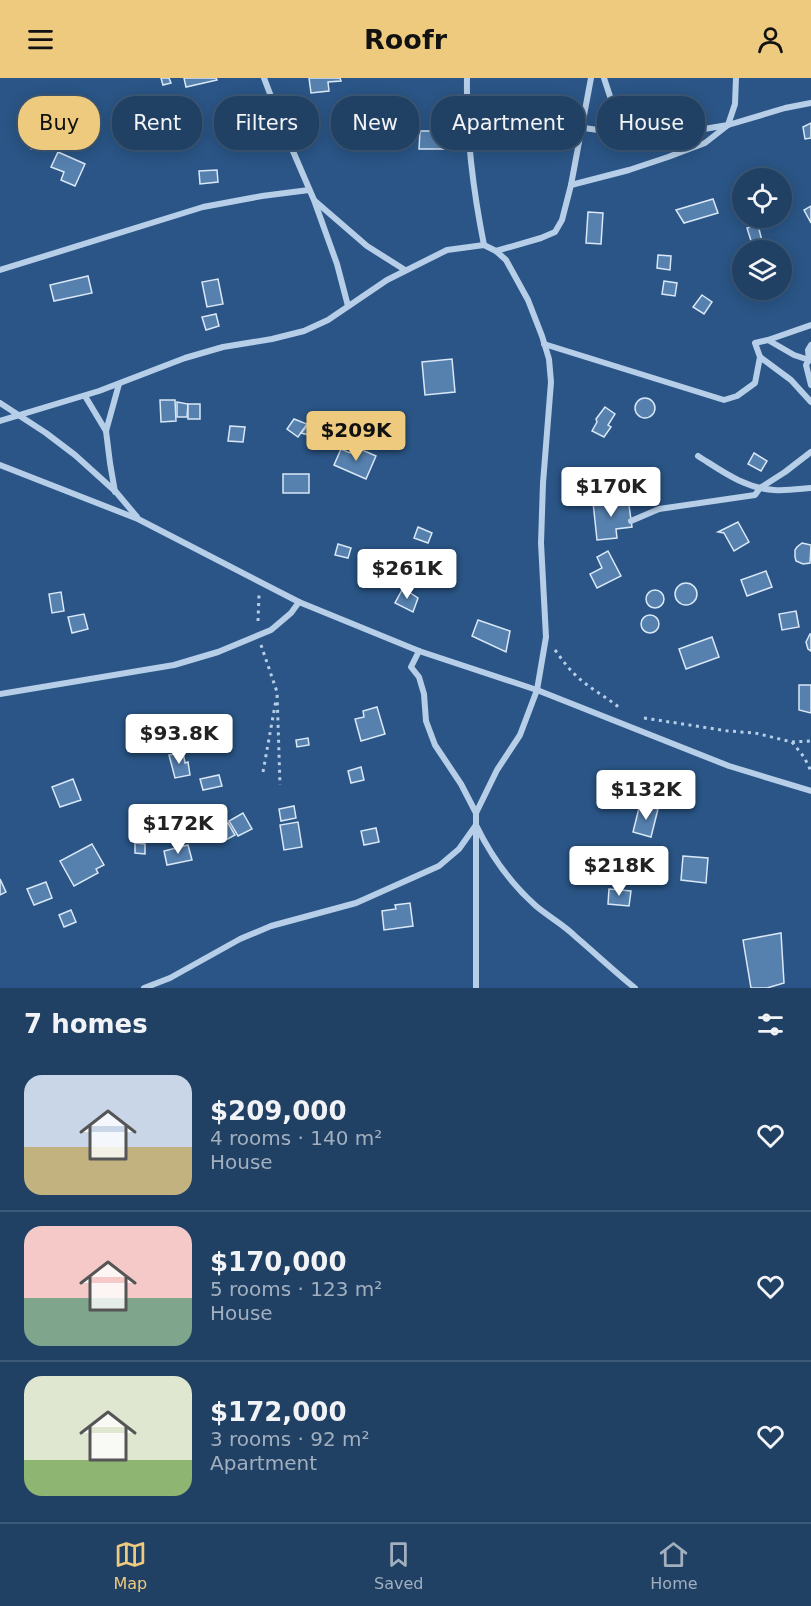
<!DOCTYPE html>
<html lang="en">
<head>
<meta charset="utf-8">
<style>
	:root { --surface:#204064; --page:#28476a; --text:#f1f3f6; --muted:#a2afbf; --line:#3d5978; --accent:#eeca7e }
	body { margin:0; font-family:"DejaVu Sans",sans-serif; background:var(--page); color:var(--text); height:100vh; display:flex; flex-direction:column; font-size:22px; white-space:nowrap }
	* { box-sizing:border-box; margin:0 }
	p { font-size:20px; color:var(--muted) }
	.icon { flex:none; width:33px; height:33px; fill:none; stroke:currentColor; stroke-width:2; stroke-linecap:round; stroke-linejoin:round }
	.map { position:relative; height:910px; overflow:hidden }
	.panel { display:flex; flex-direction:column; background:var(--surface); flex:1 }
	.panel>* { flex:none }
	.top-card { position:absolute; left:18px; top:18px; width:776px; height:54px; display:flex; gap:12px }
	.controls { position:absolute; left:732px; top:90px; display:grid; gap:12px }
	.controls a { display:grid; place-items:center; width:60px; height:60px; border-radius:50%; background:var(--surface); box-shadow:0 3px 15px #0003,0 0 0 2px var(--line); font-size:30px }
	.price { position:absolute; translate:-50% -51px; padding:0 14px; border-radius:6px; background:#fff; color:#222; font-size:20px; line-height:39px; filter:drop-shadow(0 2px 3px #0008) }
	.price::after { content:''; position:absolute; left:50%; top:36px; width:18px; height:14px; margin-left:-9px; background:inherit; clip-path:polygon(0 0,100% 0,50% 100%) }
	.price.active { background:var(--accent); color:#111 }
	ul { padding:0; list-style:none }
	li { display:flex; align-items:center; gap:18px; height:150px; padding:0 24px }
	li+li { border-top:2px solid var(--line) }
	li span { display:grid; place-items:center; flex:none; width:168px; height:120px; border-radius:18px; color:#555 }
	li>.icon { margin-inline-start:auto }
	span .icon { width:72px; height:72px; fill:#fffc; stroke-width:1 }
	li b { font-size:26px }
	h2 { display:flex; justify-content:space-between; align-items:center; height:72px; padding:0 24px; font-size:26px }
	.pill { padding:0 21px; border-radius:24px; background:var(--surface); box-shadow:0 3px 15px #0003,0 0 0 2px var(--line); font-size:21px; line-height:54px }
	.pill.active { background:var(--accent); color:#111 }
	header { display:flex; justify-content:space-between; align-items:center; height:78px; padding:0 24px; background:var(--accent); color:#111; font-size:27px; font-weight:800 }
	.tabs { display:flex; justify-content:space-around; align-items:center; height:84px; border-top:2px solid var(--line); background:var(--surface); font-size:16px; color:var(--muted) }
	.tabs a { display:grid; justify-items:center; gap:3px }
	.tabs .active { color:var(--accent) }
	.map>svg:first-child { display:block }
	.building { fill:#5681af; stroke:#d9e7f6; stroke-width:1.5 }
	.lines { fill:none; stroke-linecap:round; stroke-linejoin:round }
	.path { stroke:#b6cee7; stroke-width:3; stroke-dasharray:3 4.5; stroke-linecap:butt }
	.minor { stroke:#b6cee7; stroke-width:6 }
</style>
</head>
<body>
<header><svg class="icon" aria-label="menu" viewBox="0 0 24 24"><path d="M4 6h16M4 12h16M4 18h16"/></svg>Roofr<svg class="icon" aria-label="person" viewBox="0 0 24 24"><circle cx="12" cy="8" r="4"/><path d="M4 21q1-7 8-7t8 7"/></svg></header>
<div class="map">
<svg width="811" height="910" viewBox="0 0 811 910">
	<rect width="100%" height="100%" fill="#2a5586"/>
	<g class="building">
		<polygon points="161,0 169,0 171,5 163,7"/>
		<polygon points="184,0 216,0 217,2 186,9"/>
		<polygon points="309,0 340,0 341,3 328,4 329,13 311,15"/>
		<polygon points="151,45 154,60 140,62 137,47"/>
		<polygon points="811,45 811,60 805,61 803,49"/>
		<polygon points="420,53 445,53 444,71 419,71"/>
		<polygon points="32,54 50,54 49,71 31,71"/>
		<polygon points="58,74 85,86 75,108 61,102 64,94 51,89"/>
		<polygon points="217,92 218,104 200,106 199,93"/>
		<polygon points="713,121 718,135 684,145 676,132"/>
		<polygon points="811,128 811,145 804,132"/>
		<polygon points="588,134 603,135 601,166 586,165"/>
		<polygon points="758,147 762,163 752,166 747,150"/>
		<polygon points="658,177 671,178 670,192 657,190"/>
		<polygon points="88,198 92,215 54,223 50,207"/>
		<polygon points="782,199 786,210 775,215 774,212 782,212"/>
		<polygon points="218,201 223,226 207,229 202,204"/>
		<polygon points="664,203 677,205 675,218 662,216"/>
		<polygon points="702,217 712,224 704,236 693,229"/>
		<polygon points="216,236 219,248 206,252 202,239"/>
		<polygon points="452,281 455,314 425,317 422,284"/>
		<circle cx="645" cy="330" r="10"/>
		<polygon points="160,322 175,322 176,343 161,344"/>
		<polygon points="177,324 188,326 187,339 177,339"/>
		<rect x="188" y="326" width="12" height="15"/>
		<polygon points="605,329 615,336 608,347 611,349 604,359 592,353 597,344 596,341"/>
		<polygon points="294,341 307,346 298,359 287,351"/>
		<polygon points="309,346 312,346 309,357 301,355"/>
		<polygon points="317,346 335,357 331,367 311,360"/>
		<polygon points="230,348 245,349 243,364 228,363"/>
		<polygon points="353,368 376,378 366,401 334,387 341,371 350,375"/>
		<polygon points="754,375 767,383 761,393 748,386"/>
		<rect x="283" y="396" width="26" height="19"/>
		<polygon points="628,420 632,449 616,451 617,460 597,462 593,424"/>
		<polygon points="738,444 749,464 734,473 724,455 718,454"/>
		<polygon points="418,449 432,455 428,465 414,460"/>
		<polygon points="802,465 811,467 810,485 803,486 796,483 795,479 795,472 797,469"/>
		<polygon points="338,466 351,470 348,480 335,477"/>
		<polygon points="608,473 621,498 597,510 590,496 602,490 597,479"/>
		<polygon points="766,493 772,509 747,518 741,502"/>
		<circle cx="686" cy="516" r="11"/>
		<polygon points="403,510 418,520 413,534 395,525"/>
		<circle cx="655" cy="521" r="9"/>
		<polygon points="61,514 64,533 52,535 49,516"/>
		<polygon points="796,533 799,549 782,552 779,536"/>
		<polygon points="84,536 88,551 72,555 68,539"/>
		<circle cx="650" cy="546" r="9"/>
		<polygon points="478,542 510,553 506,574 472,558"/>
		<polygon points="810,556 811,556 811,573 808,571 806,564"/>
		<polygon points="712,559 719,579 686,591 679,571"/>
		<polygon points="799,607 811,607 811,635 799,632"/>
		<polygon points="377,629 385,656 361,663 355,641 364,639 363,633"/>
		<polygon points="308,660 309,667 297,669 296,662"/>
		<polygon points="183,674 185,685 188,684 190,697 175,700 169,677"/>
		<polygon points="361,689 364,702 351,705 348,693"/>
		<polygon points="219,697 222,708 203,712 200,701"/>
		<polygon points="73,701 81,722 60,729 52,709"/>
		<polygon points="640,726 658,731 651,759 633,754"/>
		<polygon points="294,728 296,740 281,743 279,731"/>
		<polygon points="243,735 252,751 238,758 229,743"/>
		<polygon points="298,744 302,769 284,772 280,747"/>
		<polygon points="228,745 235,757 224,763 217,751"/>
		<polygon points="376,750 379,764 364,767 361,753"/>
		<polygon points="135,765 145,766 145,776 135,775"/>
		<polygon points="92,766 104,787 96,791 98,795 74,808 60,783"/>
		<polygon points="188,767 192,782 167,787 164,773"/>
		<polygon points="683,778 708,780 706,805 681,802"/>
		<polygon points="0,801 6,814 0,817"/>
		<polygon points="46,804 52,820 34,827 27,811"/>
		<polygon points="609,811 631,813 629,828 608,826"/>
		<polygon points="410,825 413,848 384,852 382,833 396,831 395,827"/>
		<polygon points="71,832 76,844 64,849 59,837"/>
		<polygon points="781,855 784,905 767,910 751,910 743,862"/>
	</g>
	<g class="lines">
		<g class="path">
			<polyline points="258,543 259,517"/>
			<polyline points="261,567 277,614 280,707"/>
			<path d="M555,572C563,583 571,594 581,602C594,613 608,620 621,631"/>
			<polyline points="644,640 728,653 755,655 792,664 811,663"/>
			<polyline points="792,664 804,679 811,693"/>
			<polyline points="263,694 276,622"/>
		</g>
		<g class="minor">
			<polyline points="264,0 283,50 314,122 337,186 348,228"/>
			<path d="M467,0C466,57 473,112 484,167"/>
			<polyline points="604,0 622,55"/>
			<polyline points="467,35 622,55 654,56 698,52 728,47 785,30 811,25"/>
			<polyline points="571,107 629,92 668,79 705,65 728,47 735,26 736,0"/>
			<polyline points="315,123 367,168 405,192"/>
			<polyline points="496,173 541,160 555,154 562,142 571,107 591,0"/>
			<polyline points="0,192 203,129 262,118 309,112"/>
			<polyline points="768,262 811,247"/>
			<polyline points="544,266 724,322 737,318 755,305 760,279"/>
			<polyline points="811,267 808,272 809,282 806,287 811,307"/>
			<polyline points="811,281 809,282 794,277 768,262 755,265 760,279 791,302 811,324"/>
			<polyline points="85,318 106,353"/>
			<polyline points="0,325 46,355 75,377 116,414 137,439"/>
			<polyline points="0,343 99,313 185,280 223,269 272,261 304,253 328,242 387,202 447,172 484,167 496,173 506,182 528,222 542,258 549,281 551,304 543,405 541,465 546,559 537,612 520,657 497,692 476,735 476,910"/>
			<path d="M698,378C722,393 744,410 774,412C786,413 799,411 811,410"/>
			<polyline points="0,387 138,441 299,524 419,573 537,612 729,688 811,713"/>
			<polyline points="115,414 110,385 106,353 119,306"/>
			<polyline points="631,443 659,431 755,417 760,410 785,394 811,374"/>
			<polyline points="419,573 411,589 419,599 424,616 426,643 435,667 461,706 476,735"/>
			<polyline points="0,616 174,587 218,574 271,552 291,535 299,524"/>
			<path d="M144,910L170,900L240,861L271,848L356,825L439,788L459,771L476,747C491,778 510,805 536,828C549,839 564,847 576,859C596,876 615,894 635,910"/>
		</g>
	</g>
</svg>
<div class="controls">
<a><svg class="icon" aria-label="locate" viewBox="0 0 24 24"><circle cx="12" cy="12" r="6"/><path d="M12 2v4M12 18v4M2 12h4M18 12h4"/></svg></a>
<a><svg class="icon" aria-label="layers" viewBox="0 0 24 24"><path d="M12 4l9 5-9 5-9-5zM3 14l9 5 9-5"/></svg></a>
</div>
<b class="price active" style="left:356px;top:384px">$209K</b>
<b class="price" style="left:611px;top:440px">$170K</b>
<b class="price" style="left:407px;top:522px">$261K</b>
<b class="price" style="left:179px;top:687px">$93.8K</b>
<b class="price" style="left:646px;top:743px">$132K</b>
<b class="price" style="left:178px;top:777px">$172K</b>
<b class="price" style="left:619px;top:819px">$218K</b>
<div class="top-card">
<a class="pill active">Buy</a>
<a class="pill">Rent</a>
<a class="pill">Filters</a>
<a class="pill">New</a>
<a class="pill">Apartment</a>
<a class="pill">House</a>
</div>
</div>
<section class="panel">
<h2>7 homes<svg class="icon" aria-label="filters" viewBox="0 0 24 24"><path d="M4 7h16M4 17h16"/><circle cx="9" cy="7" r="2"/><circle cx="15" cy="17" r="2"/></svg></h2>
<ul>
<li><span style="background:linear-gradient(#c9d6e8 60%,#c2b280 0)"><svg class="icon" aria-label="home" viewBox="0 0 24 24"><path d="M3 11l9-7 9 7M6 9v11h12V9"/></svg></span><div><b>$209,000</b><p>4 rooms · 140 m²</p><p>House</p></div><svg class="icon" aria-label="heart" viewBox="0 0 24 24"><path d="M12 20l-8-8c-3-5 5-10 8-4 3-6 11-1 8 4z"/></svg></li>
<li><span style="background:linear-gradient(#f6c9c9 60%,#7fa58c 0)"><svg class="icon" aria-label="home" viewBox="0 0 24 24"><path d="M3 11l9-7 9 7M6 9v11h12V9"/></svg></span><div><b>$170,000</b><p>5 rooms · 123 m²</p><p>House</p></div><svg class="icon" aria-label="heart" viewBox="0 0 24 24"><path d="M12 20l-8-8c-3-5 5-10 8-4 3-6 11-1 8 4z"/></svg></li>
<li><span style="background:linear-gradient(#dfe7d0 70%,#8fb573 0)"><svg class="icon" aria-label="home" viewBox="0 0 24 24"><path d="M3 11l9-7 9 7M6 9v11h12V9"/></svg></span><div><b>$172,000</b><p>3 rooms · 92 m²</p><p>Apartment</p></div><svg class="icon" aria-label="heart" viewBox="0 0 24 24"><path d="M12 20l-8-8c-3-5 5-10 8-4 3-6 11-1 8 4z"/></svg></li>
</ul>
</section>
<nav class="tabs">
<a class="active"><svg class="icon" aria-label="map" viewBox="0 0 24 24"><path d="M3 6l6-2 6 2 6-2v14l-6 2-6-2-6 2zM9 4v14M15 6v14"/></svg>Map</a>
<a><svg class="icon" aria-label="saved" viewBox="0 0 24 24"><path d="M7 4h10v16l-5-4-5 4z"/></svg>Saved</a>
<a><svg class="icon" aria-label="home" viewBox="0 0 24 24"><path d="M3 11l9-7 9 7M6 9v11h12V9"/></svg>Home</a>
</nav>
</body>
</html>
